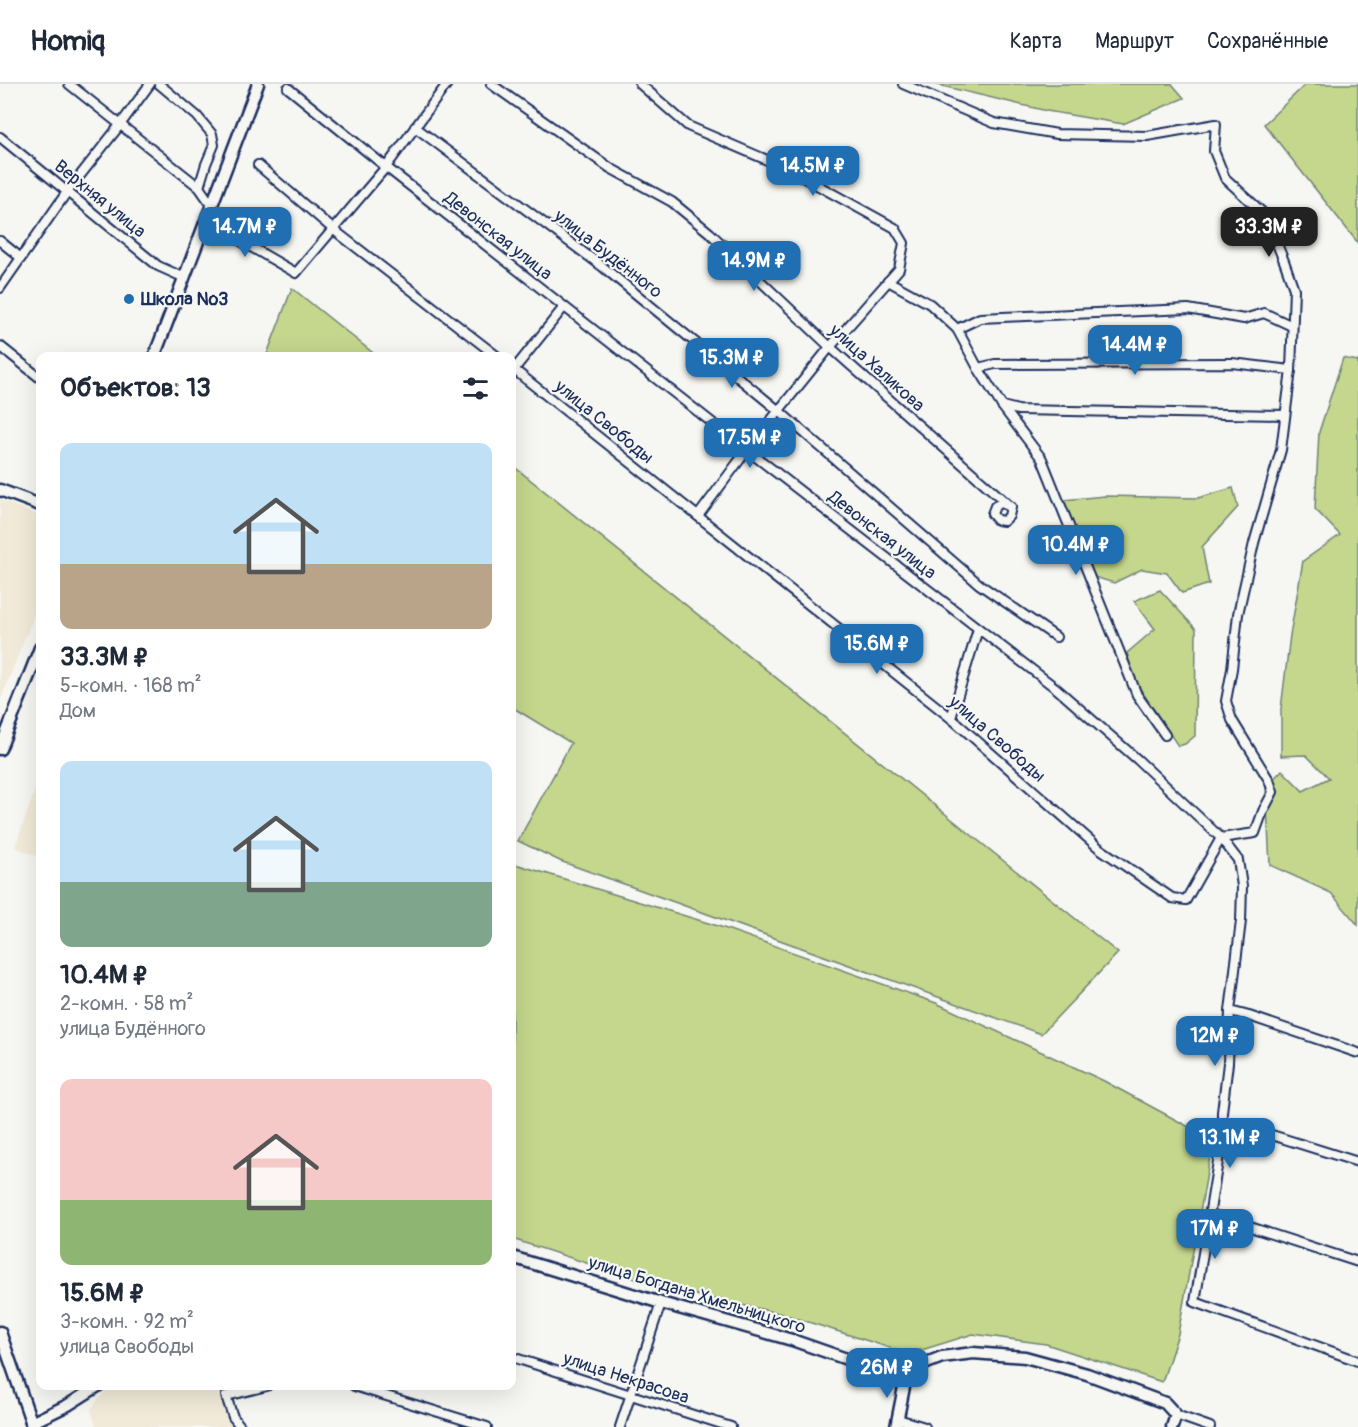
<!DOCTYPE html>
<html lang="ru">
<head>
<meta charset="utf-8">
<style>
	:root { --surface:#fff; --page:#f6f6f7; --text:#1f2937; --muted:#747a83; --line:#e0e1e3; --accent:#1f6fb2 }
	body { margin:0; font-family:Pangolin,sans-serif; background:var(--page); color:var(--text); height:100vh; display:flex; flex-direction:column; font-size:22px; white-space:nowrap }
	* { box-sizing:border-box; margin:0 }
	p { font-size:20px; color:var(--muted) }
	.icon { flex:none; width:33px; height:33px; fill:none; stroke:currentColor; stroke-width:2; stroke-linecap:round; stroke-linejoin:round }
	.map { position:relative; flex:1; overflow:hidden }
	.side { position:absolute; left:36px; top:268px; width:480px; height:1038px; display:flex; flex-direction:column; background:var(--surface); border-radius:12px; box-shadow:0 6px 24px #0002 }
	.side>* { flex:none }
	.price { position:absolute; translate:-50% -51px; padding:0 14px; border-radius:12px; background:var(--accent); color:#fff; font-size:20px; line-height:39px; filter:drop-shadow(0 2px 3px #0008) }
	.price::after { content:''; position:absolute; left:50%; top:36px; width:18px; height:14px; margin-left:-9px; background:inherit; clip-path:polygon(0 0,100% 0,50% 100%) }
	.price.active { background:#222; color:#fff }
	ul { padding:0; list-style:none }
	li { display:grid; align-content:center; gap:12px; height:318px; padding:0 24px }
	li span { display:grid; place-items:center; height:186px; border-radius:12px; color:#555 }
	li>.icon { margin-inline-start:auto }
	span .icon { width:108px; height:108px; fill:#fffc; stroke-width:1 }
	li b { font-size:26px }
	h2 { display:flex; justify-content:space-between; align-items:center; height:72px; padding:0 24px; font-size:26px }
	header { display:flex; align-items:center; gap:36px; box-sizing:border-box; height:84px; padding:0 30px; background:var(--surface); border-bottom:2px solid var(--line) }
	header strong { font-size:28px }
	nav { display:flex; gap:33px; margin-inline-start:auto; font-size:21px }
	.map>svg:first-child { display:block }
	.built { fill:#f1ead8 }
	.green { fill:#c4d78c; stroke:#708375; stroke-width:1.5 }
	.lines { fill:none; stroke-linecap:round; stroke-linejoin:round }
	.street-casing { stroke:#1b2f5e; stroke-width:12 }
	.secondary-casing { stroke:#1b2f5e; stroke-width:15 }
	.street { stroke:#f6f6f2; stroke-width:8 }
	.secondary { stroke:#f6f6f2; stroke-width:10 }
	.poi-dot { fill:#1f6fb2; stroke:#f6f6f2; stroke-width:2 }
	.labels { text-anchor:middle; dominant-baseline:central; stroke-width:4.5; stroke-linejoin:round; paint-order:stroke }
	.street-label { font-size:18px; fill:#1b2f5e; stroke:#f6f6f2 }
	.poi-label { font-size:18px; font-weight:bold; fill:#1b2f5e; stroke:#f6f6f2; text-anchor:start }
</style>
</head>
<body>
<header>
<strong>Homiq</strong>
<nav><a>Карта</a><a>Маршрут</a><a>Сохранённые</a></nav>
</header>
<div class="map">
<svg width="1358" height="1343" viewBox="0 0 1358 1343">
	<rect width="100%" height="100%" fill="#f6f6f2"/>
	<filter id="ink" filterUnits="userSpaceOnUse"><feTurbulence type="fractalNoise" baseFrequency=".0167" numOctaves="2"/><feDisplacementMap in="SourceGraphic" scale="12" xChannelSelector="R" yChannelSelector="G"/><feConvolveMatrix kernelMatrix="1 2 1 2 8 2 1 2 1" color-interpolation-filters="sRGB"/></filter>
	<g filter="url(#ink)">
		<g class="built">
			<polygon points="0,416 40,432 40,516 0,617"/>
			<polygon points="40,692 40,774 15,763"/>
			<polygon points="109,1302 221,1302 234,1343 96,1343 91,1325"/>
		</g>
		<g class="green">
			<polygon points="934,0 1172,0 1184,14 1123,40 1047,27"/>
			<polygon points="1306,0 1358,0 1358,159 1264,40"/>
			<polygon points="292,204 378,273 266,273"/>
			<polygon points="1343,274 1358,277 1358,841 1331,809 1270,781 1266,703 1282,686 1303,707 1329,694 1306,671 1281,672 1281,625 1290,551 1303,477 1340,451 1315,425 1319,348"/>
			<polygon points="512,381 1118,869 1041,950 560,777 518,757 571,659 512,623"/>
			<polygon points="1233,404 1238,423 1202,463 1209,500 1182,509 1167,489 1142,485 1114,499 1094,493 1064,416 1105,412 1198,414"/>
			<polygon points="1160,506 1196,545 1195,652 1185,660 1178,662 1135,597 1127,569 1155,545 1134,517"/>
			<polygon points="512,779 718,842 936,919 1104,997 1213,1056 1178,1250 1162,1298 1046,1260 973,1250 909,1270 783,1230 664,1204 512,1155"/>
		</g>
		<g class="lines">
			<defs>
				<g id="street">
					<polyline points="69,0 199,103 211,120"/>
					<polyline points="159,0 197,32 212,50 214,61 206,80 199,103"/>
					<polyline points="491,0 610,84 672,118 710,149 830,263 1011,423"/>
					<polyline points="640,0 688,42 788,85 895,144 904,159 899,185 830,263 747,366 698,432"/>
					<polyline points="903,0 994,39 1057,50 1147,52 1216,40 1214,67 1225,94 1265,131 1284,177 1294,205 1291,286 1281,366 1254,459 1238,530 1232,585 1226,617 1232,636 1269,696 1273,708 1263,727 1255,749 1221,754"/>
					<polyline points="288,4 386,83 747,366 1057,605 1138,676 1221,754 1238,776 1242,802 1241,837 1230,927 1228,979 1222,1028 1222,1053 1195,1218 1358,1277"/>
					<polyline points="415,43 603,183 779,327 979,500 1056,553"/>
					<polyline points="0,53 158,182 185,194"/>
					<polyline points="258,81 334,146 498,273"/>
					<polyline points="206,137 296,189 386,83 447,0"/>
					<polyline points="0,157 21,174"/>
					<polyline points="888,197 930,220 957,245 978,284 1002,322 1018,326 1285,331"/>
					<polyline points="0,204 67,108 120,41 150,0"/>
					<polyline points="957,245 980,234 1188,225 1244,235 1264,229 1292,242"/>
					<polyline points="0,262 40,294"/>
					<polyline points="512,284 951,634 1099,764 1172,814 1186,816 1221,754"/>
					<polyline points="978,284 995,280 1232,279 1291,286"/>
					<polyline points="512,288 564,223"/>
					<polyline points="1002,322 1042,375 1137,611 1165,651"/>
					<polygon points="1001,419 1011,423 1009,432 1004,437 997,436 992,430 995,422"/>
					<polyline points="951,634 978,545"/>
					<polyline points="1230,927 1249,932 1358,969"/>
					<polyline points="1222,1038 1240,1041 1358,1078"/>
					<polyline points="1210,1130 1358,1178"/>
					<polyline points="512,1273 731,1343"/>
					<polyline points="354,1302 487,1343"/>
					<polyline points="1176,1331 1210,1343"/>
					<polyline points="898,1335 925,1343"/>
					<polyline points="241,1343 233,1333 226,1312 267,1302"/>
					<polyline points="620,1343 661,1219"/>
				</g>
				<g id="secondary">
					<polyline points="154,273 258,0"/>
					<polyline points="0,406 40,421"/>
					<polyline points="0,665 40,564"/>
					<polyline points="512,1173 661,1219 792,1256 887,1289 906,1293 919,1282 942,1273 973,1269 1025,1273 1087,1290 1165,1319 1176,1331 1172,1343"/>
					<polyline points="0,1248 33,1343"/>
					<polyline points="31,1339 68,1321 98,1302"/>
					<polyline points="896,1343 906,1293"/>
				</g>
			</defs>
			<use href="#street" class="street-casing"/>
			<use href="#secondary" class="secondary-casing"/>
			<use href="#street" class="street"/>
			<use href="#secondary" class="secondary"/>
		</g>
	</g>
	<circle class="poi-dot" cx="129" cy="215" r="6"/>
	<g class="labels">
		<g class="street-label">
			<text transform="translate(100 115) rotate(39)">Верхняя улица</text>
			<text transform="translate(498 152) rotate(38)">Девонская улица</text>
			<text transform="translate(608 170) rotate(38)">улица Будённого</text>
			<text transform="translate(877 284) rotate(42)">улица Халикова</text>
			<text transform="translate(604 338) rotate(39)">улица Свободы</text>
			<text transform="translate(882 451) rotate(38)">Девонская улица</text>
			<text transform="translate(997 655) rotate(41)">улица Свободы</text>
			<text transform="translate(697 1211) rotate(17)">улица Богдана Хмельницкого</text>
			<text transform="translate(626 1294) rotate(18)">улица Некрасова</text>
		</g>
		<g class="poi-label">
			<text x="141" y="215">Школа №3</text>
		</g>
	</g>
</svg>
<b class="price" style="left:813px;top:113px">14.5M ₽</b>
<b class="price" style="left:245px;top:174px">14.7M ₽</b>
<b class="price active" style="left:1269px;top:174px">33.3M ₽</b>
<b class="price" style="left:754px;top:208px">14.9M ₽</b>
<b class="price" style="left:1135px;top:292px">14.4M ₽</b>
<b class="price" style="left:732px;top:305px">15.3M ₽</b>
<b class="price" style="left:750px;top:385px">17.5M ₽</b>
<b class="price" style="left:1076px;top:492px">10.4M ₽</b>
<b class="price" style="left:877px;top:591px">15.6M ₽</b>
<b class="price" style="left:1215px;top:983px">12M ₽</b>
<b class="price" style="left:1230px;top:1085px">13.1M ₽</b>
<b class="price" style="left:1215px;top:1176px">17M ₽</b>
<b class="price" style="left:887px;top:1315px">26M ₽</b>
<section class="side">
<h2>Объектов: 13<svg class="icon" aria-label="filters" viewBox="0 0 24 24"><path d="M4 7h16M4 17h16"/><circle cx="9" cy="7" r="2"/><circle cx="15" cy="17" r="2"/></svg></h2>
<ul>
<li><span style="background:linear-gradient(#bfe0f5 65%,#b9a48a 0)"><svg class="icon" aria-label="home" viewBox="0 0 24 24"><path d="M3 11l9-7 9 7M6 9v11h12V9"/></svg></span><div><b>33.3M ₽</b><p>5-комн. · 168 m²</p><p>Дом</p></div></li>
<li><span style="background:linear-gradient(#bfe0f5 65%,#7fa58c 0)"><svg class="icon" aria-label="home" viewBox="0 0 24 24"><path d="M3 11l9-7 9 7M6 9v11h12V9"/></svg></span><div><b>10.4M ₽</b><p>2-комн. · 58 m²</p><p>улица Будённого</p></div></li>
<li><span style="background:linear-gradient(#f6c9c9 65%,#8fb573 0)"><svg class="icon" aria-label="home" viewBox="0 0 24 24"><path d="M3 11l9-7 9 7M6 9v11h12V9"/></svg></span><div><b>15.6M ₽</b><p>3-комн. · 92 m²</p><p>улица Свободы</p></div></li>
</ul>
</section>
</div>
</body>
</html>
